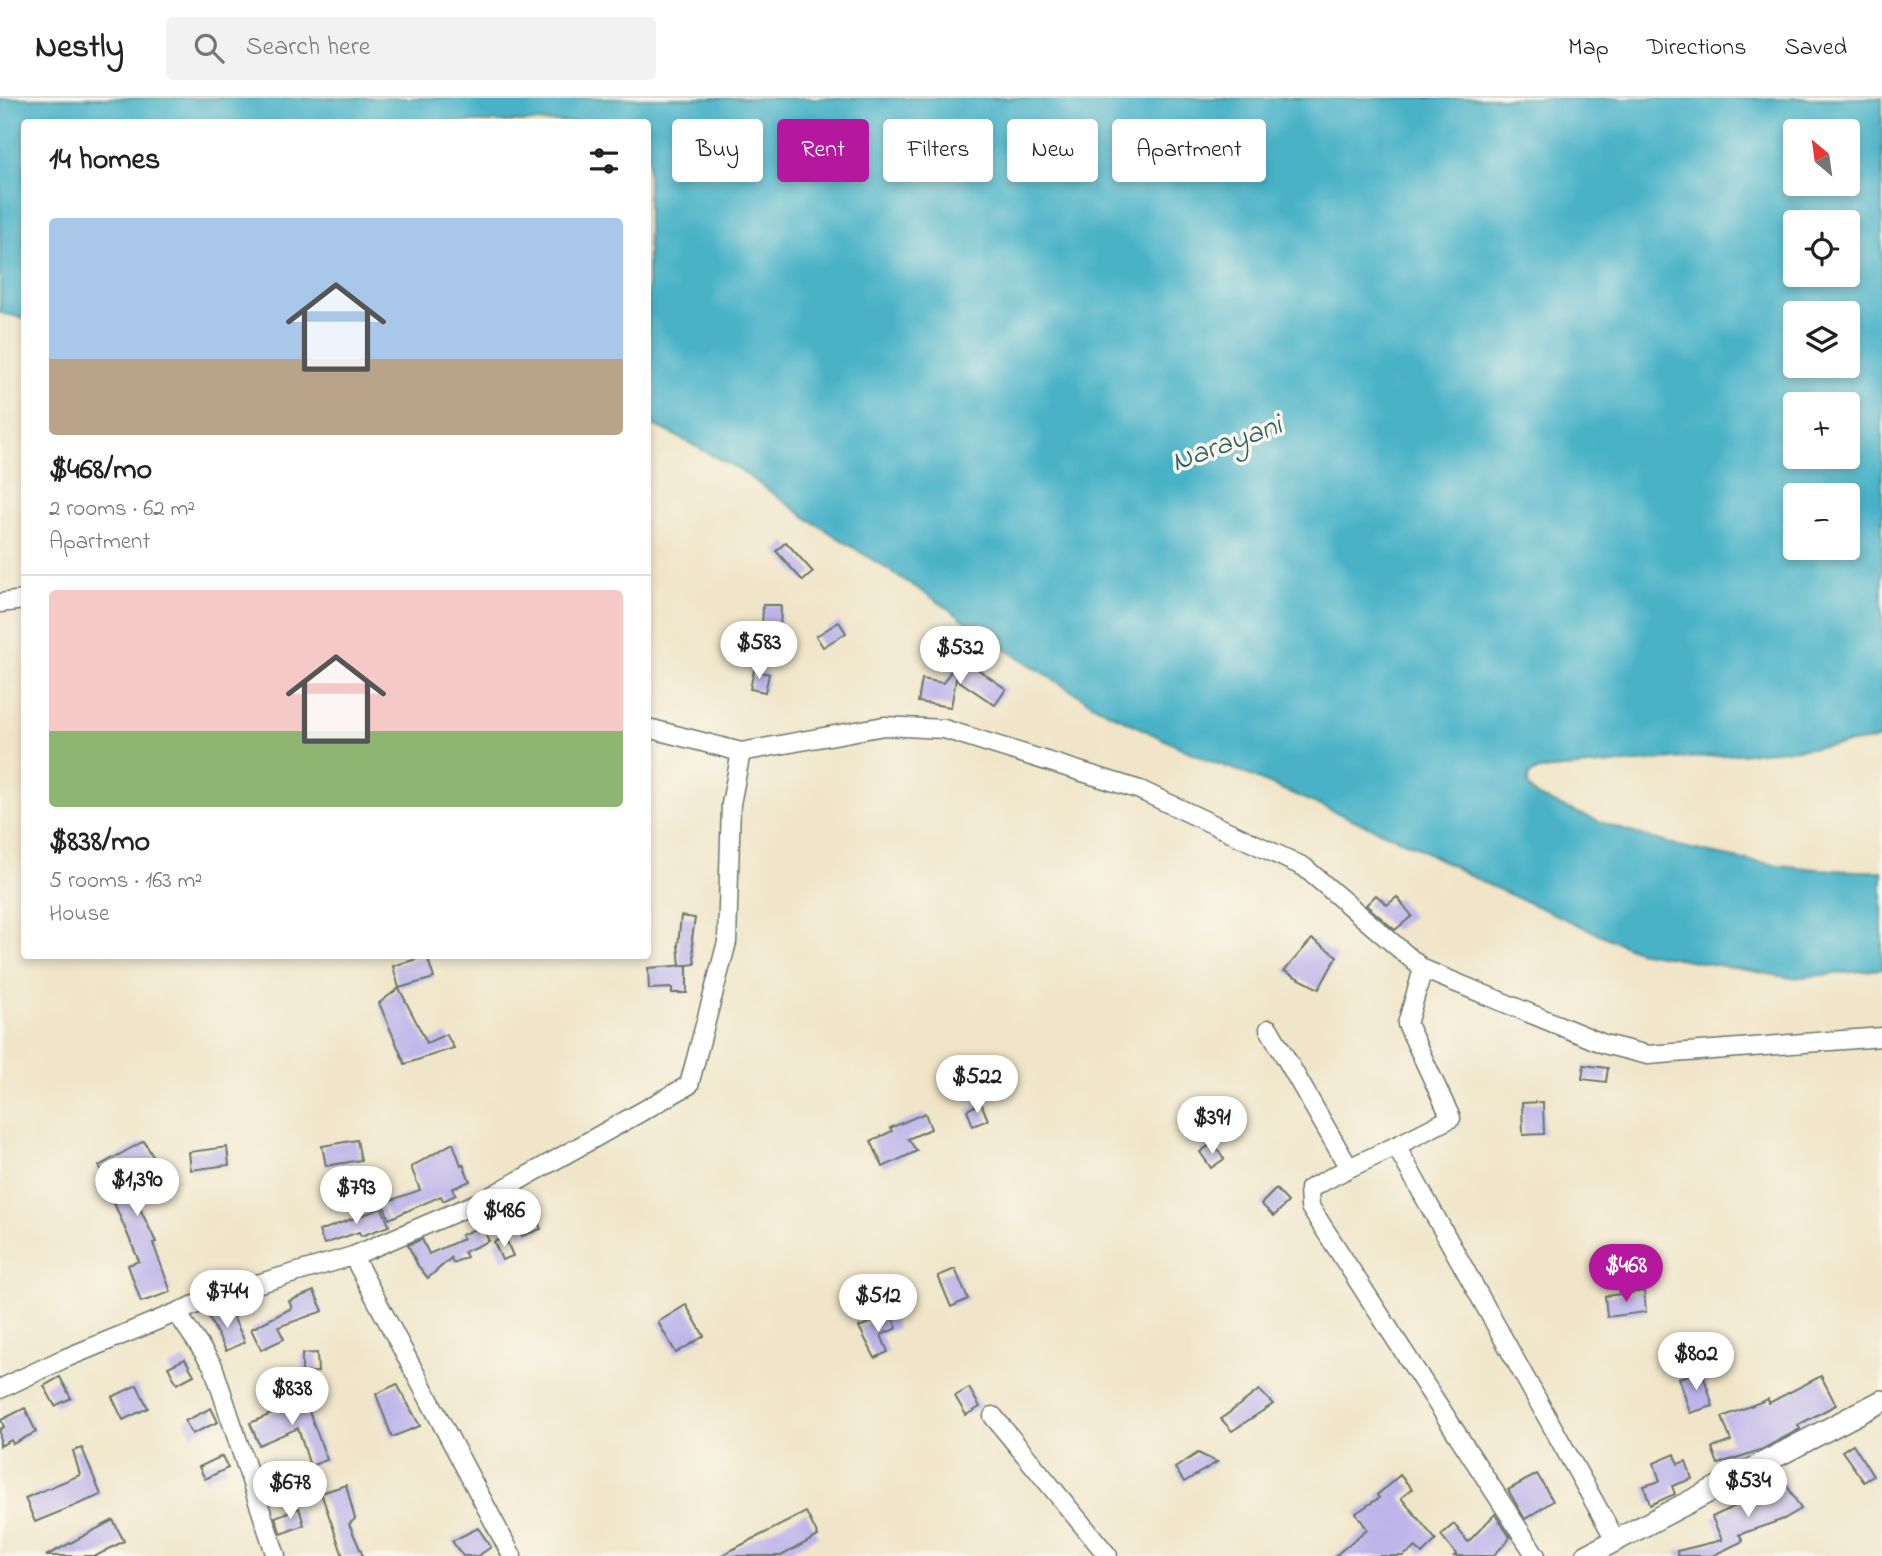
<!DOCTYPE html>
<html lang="en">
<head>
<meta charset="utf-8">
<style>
	:root { --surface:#fff; --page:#f2f2f2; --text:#222; --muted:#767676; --line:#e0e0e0; --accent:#b5179e }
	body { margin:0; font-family:"Indie Flower",sans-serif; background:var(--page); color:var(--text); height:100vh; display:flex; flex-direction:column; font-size:26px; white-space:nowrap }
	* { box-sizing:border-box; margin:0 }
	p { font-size:23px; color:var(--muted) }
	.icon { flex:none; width:38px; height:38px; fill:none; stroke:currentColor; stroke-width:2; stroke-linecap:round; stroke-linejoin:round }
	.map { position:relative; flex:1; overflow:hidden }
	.panel { position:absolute; left:21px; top:21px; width:630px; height:840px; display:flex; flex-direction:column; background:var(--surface); border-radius:7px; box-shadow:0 4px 10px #0003 }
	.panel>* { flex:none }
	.banner { position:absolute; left:672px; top:21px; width:665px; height:63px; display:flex; gap:14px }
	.needle { width:46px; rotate:331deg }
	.fabs { position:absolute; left:1783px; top:21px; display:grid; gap:14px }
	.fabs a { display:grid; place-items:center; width:77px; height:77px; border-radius:7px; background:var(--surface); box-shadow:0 4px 10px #0003; font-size:35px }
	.price { position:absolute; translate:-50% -60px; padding:0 16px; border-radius:24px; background:#fff; color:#222; font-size:23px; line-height:46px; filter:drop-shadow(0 2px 4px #0008) }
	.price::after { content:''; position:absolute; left:50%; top:42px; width:21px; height:16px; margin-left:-10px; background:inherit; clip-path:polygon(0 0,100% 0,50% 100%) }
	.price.active { background:var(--accent); color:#fff }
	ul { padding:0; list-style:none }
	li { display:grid; align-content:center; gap:14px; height:371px; padding:0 28px }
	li+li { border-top:2px solid var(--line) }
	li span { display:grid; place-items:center; height:217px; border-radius:7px; color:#555 }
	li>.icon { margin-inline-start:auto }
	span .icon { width:126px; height:126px; fill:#fffc; stroke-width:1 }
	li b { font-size:30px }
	h2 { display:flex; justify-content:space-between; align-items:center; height:84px; padding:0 28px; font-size:30px }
	.chip { padding:0 24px; border-radius:7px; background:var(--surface); box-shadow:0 4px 10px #0003; font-size:24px; line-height:63px }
	.chip.active { background:var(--accent); color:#fff }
	header { display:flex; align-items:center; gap:42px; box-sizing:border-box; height:98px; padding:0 35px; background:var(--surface); border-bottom:2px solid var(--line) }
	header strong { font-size:33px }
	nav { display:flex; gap:38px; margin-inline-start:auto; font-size:24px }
	.search { width:490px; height:63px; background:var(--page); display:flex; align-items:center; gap:18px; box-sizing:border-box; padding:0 24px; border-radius:7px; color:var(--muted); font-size:26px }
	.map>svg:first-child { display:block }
	.water { fill:#49b2c7; stroke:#34787e; stroke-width:2; fill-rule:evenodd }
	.building { fill:#bdb5e9 }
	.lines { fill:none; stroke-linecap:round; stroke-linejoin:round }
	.minor-casing { stroke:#687868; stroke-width:21 }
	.tertiary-casing { stroke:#687868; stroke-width:24 }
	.minor { stroke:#fff; stroke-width:18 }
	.tertiary { stroke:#fff; stroke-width:21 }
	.labels { text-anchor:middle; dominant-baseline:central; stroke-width:7; stroke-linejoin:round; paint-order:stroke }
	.water-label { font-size:30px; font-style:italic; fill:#2c6060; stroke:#fbf7ec }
</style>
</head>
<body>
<header>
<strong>Nestly</strong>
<div class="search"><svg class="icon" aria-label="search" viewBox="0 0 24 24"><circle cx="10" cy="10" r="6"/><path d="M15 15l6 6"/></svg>Search here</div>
<nav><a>Map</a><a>Directions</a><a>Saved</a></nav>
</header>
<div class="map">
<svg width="1882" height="1458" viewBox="0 0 1882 1458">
	<rect width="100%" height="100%" fill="#fbf7ec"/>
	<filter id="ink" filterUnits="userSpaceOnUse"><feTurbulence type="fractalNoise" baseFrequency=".0143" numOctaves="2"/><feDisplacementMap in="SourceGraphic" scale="14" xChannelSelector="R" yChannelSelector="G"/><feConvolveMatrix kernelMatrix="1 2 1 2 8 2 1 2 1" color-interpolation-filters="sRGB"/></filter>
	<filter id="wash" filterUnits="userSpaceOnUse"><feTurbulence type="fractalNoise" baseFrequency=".00686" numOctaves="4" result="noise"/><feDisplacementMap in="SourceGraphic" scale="28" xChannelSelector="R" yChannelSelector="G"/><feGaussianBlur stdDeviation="1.57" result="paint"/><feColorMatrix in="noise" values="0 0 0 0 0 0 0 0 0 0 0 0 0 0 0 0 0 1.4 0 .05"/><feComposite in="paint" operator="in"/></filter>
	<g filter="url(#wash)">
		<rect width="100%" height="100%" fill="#f0e5c9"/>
		<path class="water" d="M0,0H1882V641L1811,650L1539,672L1529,677C1526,688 1530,692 1538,699C1565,709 1591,721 1618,730C1698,757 1798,775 1882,773V871L1792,880L1637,853L1482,784L1415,748L1239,673L1204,661L1097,609L1007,552L934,501L810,422L740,372L667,333L648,325V24H24V220L0,215ZM1796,33H1848V86H1796ZM1796,124H1848V177H1796ZM1796,215H1848V268H1796ZM1796,306H1848V359H1796ZM1796,397H1848V450H1796Z"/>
		<g id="blocks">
			<g class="building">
				<polygon points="786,444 813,474 803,483 776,453"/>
				<polygon points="763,507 781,507 780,535 762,535"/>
				<polygon points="839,524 846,535 823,549 816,538"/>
				<polygon points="960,559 1006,591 995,607 956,581 951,609 918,604 922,581 943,585"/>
				<polygon points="754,572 769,576 765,594 750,591"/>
				<polygon points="1376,797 1387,807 1397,799 1412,818 1395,832 1366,807"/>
				<polygon points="681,818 695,820 692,841 695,866 680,868 678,847"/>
				<polygon points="1312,841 1337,858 1319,891 1284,873"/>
				<polygon points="427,858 434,880 399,890 393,868"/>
				<polygon points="687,867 687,895 672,895 672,890 649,891 648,870"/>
				<polygon points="399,890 427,945 446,936 454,950 405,966 379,905"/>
				<polygon points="1584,967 1608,970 1606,984 1582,981"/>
				<polygon points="1543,1004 1544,1036 1523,1037 1522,1005"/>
				<polygon points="981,1005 988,1022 973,1028 967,1012"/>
				<polygon points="925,1015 931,1031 908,1041 917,1053 883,1069 871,1043 892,1033 890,1030"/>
				<polygon points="357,1042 361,1062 326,1068 322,1048"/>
				<polygon points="144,1043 160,1071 129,1088 156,1144 153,1145 171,1194 141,1204 128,1167 139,1163 114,1105 118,1103 99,1068"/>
				<polygon points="453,1045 461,1067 463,1066 470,1083 452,1091 456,1097 443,1103 441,1098 389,1121 383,1105 420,1092 411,1069"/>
				<polygon points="1213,1045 1224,1061 1211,1070 1200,1054"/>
				<polygon points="227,1049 229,1067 191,1072 189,1054"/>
				<polygon points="1276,1091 1288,1104 1274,1118 1261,1106"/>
				<polygon points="382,1110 389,1128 361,1138 359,1134 324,1146 319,1133"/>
				<polygon points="532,1111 541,1131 522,1138 514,1118"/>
				<polygon points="482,1128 489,1143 464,1154 467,1159 453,1165 451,1160 428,1180 418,1168 408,1147 422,1141 429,1156 463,1141 461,1137"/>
				<polygon points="505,1139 513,1158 502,1162 494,1144"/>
				<polygon points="955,1171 968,1201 951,1209 938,1178"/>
				<polygon points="314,1193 323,1213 278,1229 284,1241 261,1252 251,1231 292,1210 289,1203"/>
				<polygon points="1644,1193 1646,1214 1607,1219 1605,1198"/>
				<polygon points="686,1207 704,1238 676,1255 658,1224"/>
				<polygon points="229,1210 245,1244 226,1253 209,1220"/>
				<polygon points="891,1216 897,1230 881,1237 888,1254 875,1260 859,1229"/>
				<polygon points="317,1255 318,1274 302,1275 302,1256"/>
				<polygon points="185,1261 194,1277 177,1286 168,1269"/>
				<polygon points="1702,1273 1713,1308 1690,1315 1679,1280"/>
				<polygon points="1821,1278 1836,1307 1798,1327 1800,1331 1763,1351 1718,1366 1712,1350 1731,1343 1722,1319 1768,1301 1769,1305"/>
				<polygon points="60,1279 71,1300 55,1308 44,1288"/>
				<polygon points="397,1286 420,1328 392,1339 376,1296"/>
				<polygon points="137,1287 148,1310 123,1322 112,1299"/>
				<polygon points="969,1290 980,1309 966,1317 955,1298"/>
				<polygon points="301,1292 327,1362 310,1368 298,1330 259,1347 250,1325 288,1309 285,1297"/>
				<polygon points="1259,1292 1273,1306 1232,1333 1221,1321"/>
				<polygon points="25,1310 36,1334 13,1346 11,1342 0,1348 0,1331 4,1329 1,1322"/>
				<polygon points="211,1310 218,1324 192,1336 185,1323"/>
				<polygon points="1853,1346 1873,1378 1864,1384 1842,1353"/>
				<polygon points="82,1350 101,1397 35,1424 25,1400 80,1377 73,1353"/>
				<polygon points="1198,1355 1217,1364 1184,1384 1175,1370"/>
				<polygon points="1675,1356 1678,1366 1686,1363 1692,1381 1672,1388 1675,1396 1650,1407 1644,1388 1660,1383 1654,1365"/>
				<polygon points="222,1358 228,1370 205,1381 199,1369"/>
				<polygon points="1537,1376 1553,1403 1525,1421 1508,1392"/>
				<polygon points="1400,1377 1412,1391 1401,1400 1436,1442 1422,1456 1416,1449 1403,1458 1335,1458 1367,1431 1356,1415 1379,1400 1377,1397"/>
				<polygon points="1785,1384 1801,1411 1784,1421 1738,1437 1740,1437 1743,1443 1712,1458 1678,1458 1677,1453 1722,1442 1712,1419"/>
				<polygon points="346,1387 355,1421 349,1426 363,1458 343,1458 321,1395"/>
				<polygon points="299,1410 304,1427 281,1436 275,1419"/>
				<polygon points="806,1414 818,1438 781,1458 720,1458"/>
				<polygon points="1495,1416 1510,1439 1507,1444 1493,1458 1454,1458 1456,1456 1441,1437 1454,1426 1468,1444"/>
				<polygon points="113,1422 124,1443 96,1458 46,1458"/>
				<polygon points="478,1430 491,1449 478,1458 463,1458 452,1443"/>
			</g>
		</g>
	</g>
	<g filter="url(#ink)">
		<use href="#blocks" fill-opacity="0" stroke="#687868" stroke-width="2"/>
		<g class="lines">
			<defs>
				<g id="minor">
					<polyline points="0,505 24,502"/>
					<polyline points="648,630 741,654 884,628 944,631 1140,692 1304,769 1423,871 1604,946 1648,957 1882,939"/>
					<polyline points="1423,871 1407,926 1451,1020 1396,1048 1616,1443"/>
					<polyline points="1269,931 1349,1070 1396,1048"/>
					<polyline points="1349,1070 1309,1091 1310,1109 1536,1458"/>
					<polyline points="353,1158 512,1458"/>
					<polyline points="177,1215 213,1268 276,1458"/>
					<polyline points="0,1291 61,1262 219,1197 353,1158 484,1102 689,987 727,844 731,706 741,654"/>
					<polyline points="993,1318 1108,1458"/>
				</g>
				<polyline id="tertiary" points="1586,1458 1882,1303"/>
			</defs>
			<use href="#minor" class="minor-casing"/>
			<use href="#tertiary" class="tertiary-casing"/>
			<use href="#minor" class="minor"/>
			<use href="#tertiary" class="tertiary"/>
		</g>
	</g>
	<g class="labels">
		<g class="water-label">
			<text transform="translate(1227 347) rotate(-20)">Narayani</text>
		</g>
	</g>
</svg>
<div class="fabs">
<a><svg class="needle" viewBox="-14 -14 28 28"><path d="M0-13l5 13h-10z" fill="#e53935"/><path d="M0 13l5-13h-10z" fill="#767676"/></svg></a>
<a><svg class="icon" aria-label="locate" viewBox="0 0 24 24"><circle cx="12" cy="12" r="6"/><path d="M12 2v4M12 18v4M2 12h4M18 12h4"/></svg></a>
<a><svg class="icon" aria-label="layers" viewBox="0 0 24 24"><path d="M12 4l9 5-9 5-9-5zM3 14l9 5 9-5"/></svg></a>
<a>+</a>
<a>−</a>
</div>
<b class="price" style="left:759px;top:583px">$583</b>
<b class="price" style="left:960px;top:588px">$532</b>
<b class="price" style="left:977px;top:1017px">$522</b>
<b class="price" style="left:1212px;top:1058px">$391</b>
<b class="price" style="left:137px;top:1120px">$1,390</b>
<b class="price" style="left:356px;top:1128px">$793</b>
<b class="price" style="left:504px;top:1151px">$486</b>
<b class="price active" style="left:1626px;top:1206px">$468</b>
<b class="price" style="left:227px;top:1232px">$744</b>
<b class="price" style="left:878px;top:1236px">$512</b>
<b class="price" style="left:1696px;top:1294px">$802</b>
<b class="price" style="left:292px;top:1329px">$838</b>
<b class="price" style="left:1748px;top:1421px">$534</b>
<b class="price" style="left:290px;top:1423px">$678</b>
<div class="banner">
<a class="chip">Buy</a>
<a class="chip active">Rent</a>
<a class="chip">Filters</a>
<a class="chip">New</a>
<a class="chip">Apartment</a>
</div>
<section class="panel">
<h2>14 homes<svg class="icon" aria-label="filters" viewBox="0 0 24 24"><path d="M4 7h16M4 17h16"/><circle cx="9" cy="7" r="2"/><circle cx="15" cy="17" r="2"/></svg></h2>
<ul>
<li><span style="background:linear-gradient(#a9c7e8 65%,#b9a48a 0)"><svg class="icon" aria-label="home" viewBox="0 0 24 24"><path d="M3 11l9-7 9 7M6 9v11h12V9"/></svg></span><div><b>$468/mo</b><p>2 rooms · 62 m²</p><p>Apartment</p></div></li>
<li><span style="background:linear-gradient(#f6c9c9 65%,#8fb573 0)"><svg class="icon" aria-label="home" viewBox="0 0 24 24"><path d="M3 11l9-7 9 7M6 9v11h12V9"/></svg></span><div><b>$838/mo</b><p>5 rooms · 163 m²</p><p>House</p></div></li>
</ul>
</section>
</div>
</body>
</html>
